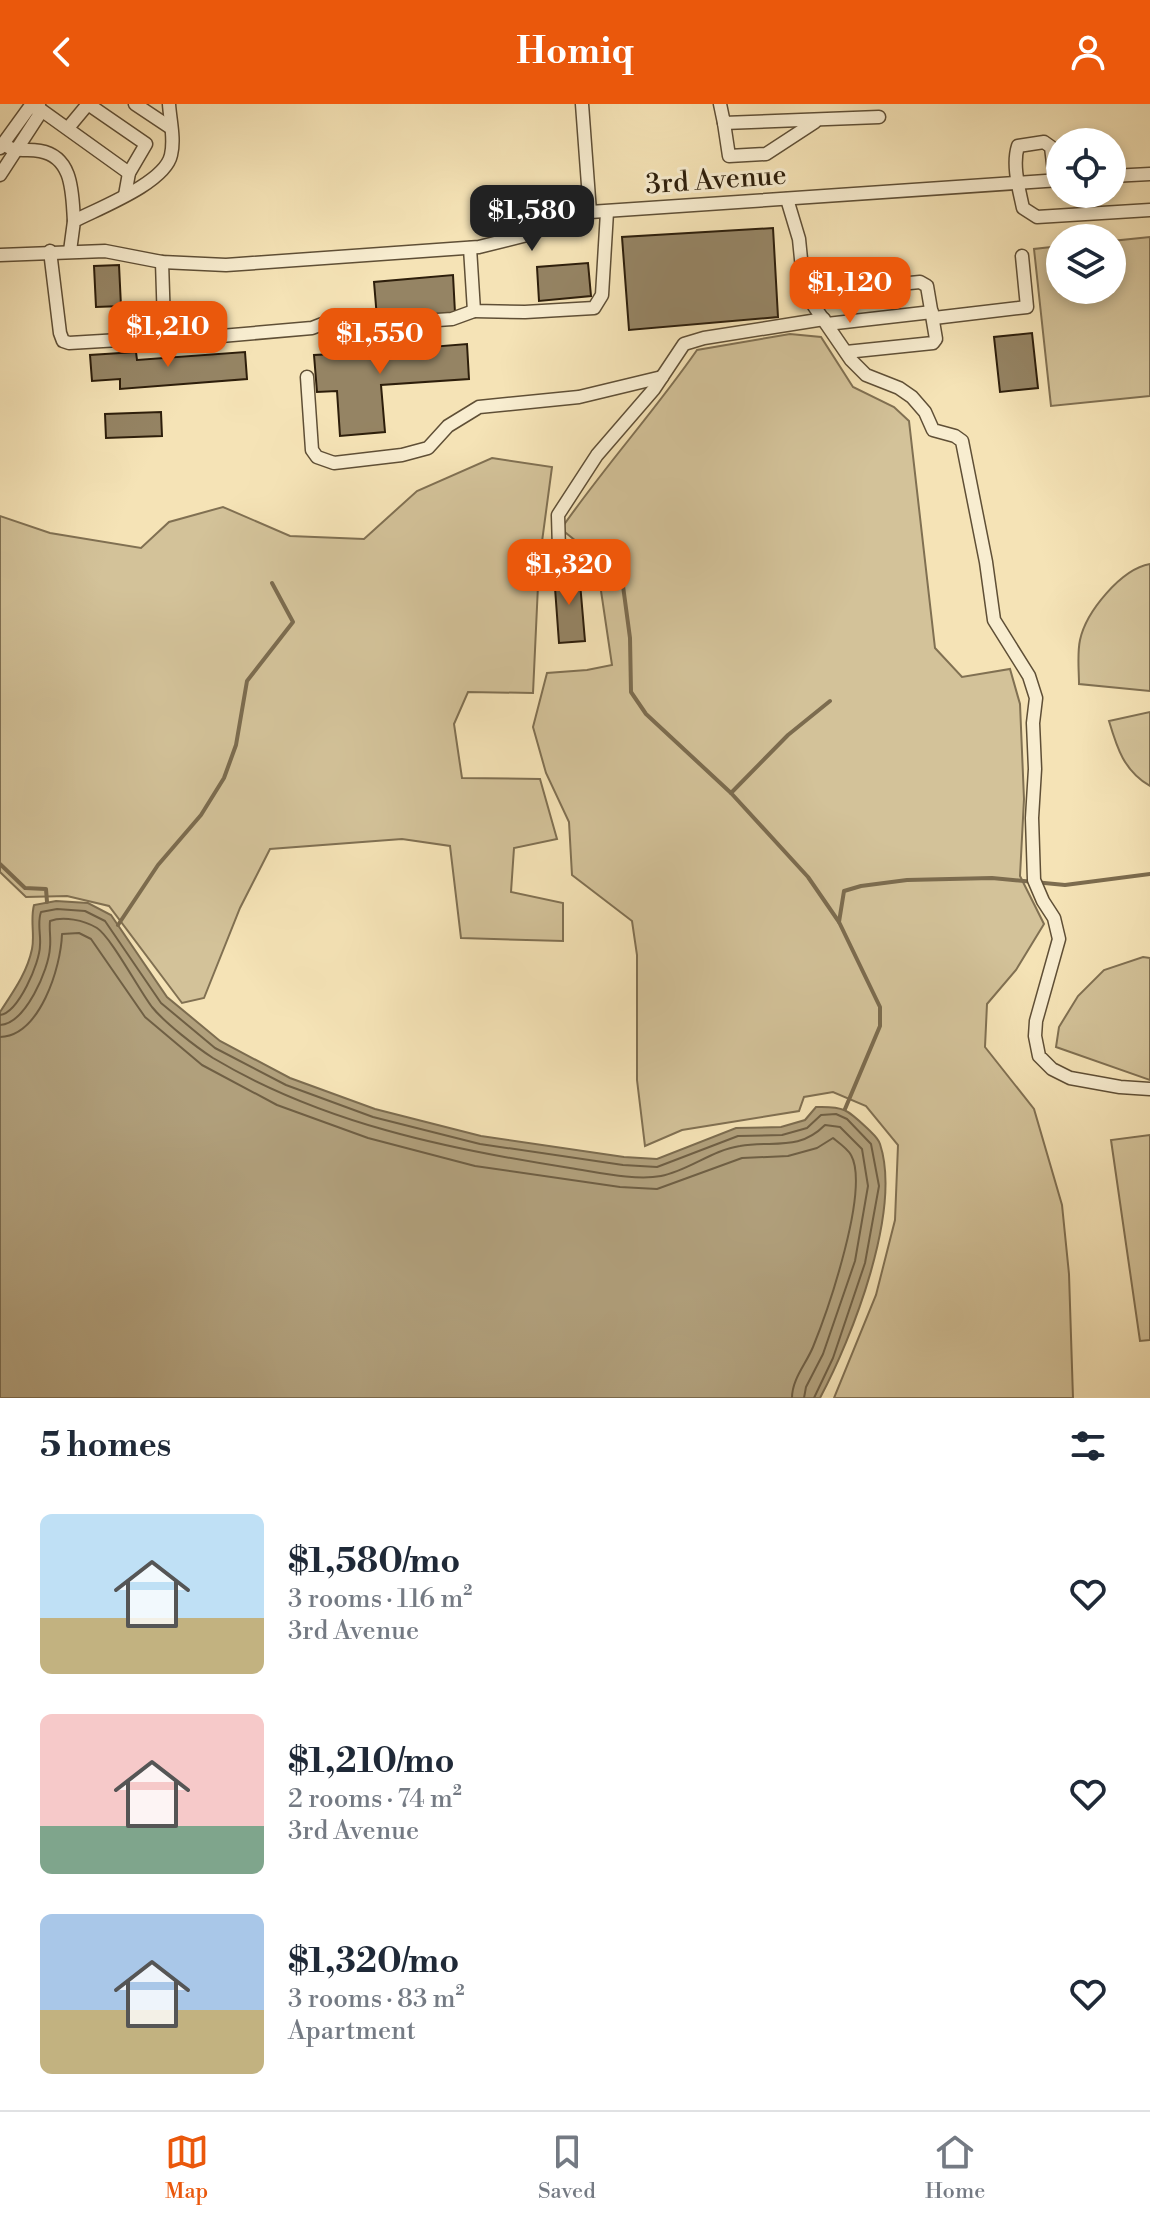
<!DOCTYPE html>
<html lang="en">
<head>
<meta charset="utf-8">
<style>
	:root { --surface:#fff; --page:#f6f6f7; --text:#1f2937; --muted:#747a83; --line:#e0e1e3; --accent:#ea580c }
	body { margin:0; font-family:"Libre Bodoni",serif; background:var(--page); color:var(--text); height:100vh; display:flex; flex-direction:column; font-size:30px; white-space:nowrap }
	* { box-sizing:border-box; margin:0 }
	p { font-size:26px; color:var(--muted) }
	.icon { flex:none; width:44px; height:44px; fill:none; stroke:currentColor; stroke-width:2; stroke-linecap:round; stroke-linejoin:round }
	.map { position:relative; height:1294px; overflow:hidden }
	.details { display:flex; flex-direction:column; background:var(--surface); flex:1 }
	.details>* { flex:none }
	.tools { position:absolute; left:1046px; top:24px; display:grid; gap:16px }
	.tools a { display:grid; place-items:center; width:80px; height:80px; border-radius:50%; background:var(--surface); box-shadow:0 4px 12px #0003; font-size:40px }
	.price { position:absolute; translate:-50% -68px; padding:0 18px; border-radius:16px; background:var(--accent); color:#fff; font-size:26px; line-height:52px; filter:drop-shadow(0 2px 4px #0008) }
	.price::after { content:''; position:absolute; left:50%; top:48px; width:24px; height:18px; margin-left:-12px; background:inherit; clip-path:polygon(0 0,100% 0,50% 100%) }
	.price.active { background:#222; color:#fff }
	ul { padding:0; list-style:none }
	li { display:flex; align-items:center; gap:24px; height:200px; padding:0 40px }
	li span { display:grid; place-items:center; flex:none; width:224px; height:160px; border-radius:12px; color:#555 }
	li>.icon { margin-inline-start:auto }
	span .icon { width:96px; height:96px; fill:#fffc; stroke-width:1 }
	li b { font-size:34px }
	h2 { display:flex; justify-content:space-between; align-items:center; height:96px; padding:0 40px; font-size:34px }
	header { display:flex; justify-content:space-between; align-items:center; height:104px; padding:0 40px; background:var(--accent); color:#fff; font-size:36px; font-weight:700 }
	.dock { display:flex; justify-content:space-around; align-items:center; height:112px; border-top:2px solid var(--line); background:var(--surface); font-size:22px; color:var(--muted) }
	.dock a { display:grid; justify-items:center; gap:4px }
	.dock .active { color:var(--accent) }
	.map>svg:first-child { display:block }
	.green { fill:#d3c299; stroke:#807052; stroke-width:2 }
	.water { fill:#b1a07c; stroke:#7c6c4f; stroke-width:2 }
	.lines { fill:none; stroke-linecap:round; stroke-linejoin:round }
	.shore { stroke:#6f5f44; stroke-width:2 }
	.stream { stroke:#7c6c4f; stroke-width:4 }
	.building { fill:#958464; stroke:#2d1e0b; stroke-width:2 }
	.minor-casing { stroke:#5f4f36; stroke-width:15 }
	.minor { stroke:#f8edd0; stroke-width:12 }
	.labels { text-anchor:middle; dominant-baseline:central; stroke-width:6; stroke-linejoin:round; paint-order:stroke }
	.street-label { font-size:28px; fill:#2d1e0b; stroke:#f8edd0 }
</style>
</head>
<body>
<header><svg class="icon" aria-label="back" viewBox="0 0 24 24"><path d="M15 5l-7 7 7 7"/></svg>Homiq<svg class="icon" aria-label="person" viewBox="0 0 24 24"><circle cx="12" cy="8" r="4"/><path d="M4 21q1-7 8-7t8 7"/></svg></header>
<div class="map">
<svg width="1150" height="1294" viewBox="0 0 1150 1294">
	<rect width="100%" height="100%" fill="#f5e3b6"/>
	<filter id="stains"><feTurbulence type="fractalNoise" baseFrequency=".0025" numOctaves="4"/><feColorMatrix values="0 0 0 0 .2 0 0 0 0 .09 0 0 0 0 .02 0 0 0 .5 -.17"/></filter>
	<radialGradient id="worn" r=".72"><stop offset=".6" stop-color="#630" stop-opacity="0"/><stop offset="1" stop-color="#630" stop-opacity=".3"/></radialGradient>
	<g class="green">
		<polygon points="1150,133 1150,292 1051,302 1034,145 1060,142 1060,186 1112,186 1112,137"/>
		<path d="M790,230L821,233L853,283L894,303L909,317L935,544L962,573L1010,565L1020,600L1024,695L1020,772L1044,820L1016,866L987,900L985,943L1034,1005L1062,1101L1069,1170L1073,1294H834L876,1191L895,1116L898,1041L866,1002L833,988L804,993L799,1007L682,1026L645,1042L637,976V851L632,817L572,771L569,718L546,669L533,623L547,569L587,566L612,561L596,453L561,425C604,363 654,308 697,246Z"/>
		<polygon points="492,354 552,363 539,460 533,589 468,588 454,620 462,674 540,675 557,735 514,744 511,788 563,799 563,837 461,834 450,742 402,735 270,745 240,804 204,894 182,899 109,802 67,792 26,793 0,768 0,412 50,429 141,444 169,418 223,403 290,432 364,435 417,387"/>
		<path d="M1150,460V587L1079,580C1079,566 1077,550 1080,536C1086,508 1121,465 1150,460Z"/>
		<path d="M1150,608V682C1124,667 1117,644 1109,617Z"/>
		<polygon points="1143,853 1150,854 1150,976 1056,943 1059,923 1078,892 1104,866"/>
		<polygon points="1150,1031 1150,1236 1140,1237 1111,1036"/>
	</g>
	<path class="water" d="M56,797L88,799L111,811L167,893L220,937L290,974L375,1005L481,1032L624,1053L657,1055L736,1024L781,1023L805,1016L816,1003C845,1002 848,1006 869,1026C873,1030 878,1034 880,1040C902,1107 852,1234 820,1294H0V908C13,888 27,869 32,845C35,831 30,816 34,801Z"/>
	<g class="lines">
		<g class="shore">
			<path d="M0,911C18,909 40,859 40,841C41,830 37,819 41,808L57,805L85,807L105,817L161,899L215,944L286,981L373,1013L480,1040L623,1061L657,1063L738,1032L782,1031L807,1024L821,1011L836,1010L847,1015L871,1040L879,1082L865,1159L833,1254L814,1294"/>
			<path d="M0,921C25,920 49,866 50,843C51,834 49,825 50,817C63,812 84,816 97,824C111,833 139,886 152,903C165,919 196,943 213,954C322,1019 447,1045 570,1064C597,1068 635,1077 661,1072C688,1067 712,1046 740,1042C773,1036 798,1048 825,1021L840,1023L862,1045L868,1082L855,1157L823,1250L806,1283L804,1294"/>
			<path d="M0,933C40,932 61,863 62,830L79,829L91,835L145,913L202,961L277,1001L368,1034L475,1062L620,1083L657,1085L742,1054L788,1052L817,1044L833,1034C838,1038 848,1045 851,1051C870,1085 828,1206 813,1243C806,1260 792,1275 792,1294"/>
		</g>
		<g class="stream">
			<polyline points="621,467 630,534 631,588 646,610 731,689"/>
			<polyline points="830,597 788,631 731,689 808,773 839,818"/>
			<polyline points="0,760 25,784 46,785 47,798"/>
			<polyline points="118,821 158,761 201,711 224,674 236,641 247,577 293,518 272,479"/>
			<polyline points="845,1005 880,922 880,903 839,818 844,787 861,782 907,776 992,774 1065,781 1150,770"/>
		</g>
	</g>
	<g class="building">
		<polygon points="773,124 778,213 629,226 622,133"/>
		<polygon points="588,159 591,192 539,197 537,163"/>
		<polygon points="119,161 121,202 96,203 94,162"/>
		<polygon points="453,171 455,209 377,214 374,178"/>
		<polygon points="1032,229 1038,284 1000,288 994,233"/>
		<polygon points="379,230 381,247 467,240 469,275 381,281 385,328 340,332 337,287 317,288 314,251 334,250 333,234"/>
		<polygon points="136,248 137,256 245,248 247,275 120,285 120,275 92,277 90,251"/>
		<polygon points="161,308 162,332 106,334 105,310"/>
		<polygon points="579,467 585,537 559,539 554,470"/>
	</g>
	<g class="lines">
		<defs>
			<g id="minor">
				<polyline points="88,0 146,40 129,69 125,91"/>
				<polyline points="135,0 171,24"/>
				<polyline points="582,0 590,108"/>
				<polyline points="720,0 724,19 879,13"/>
				<polyline points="37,3 129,69"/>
				<polyline points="724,19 729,52 766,50 815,18"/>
				<polyline points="68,24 88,0"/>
				<path d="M3,40C18,50 23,44 40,47C74,53 72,91 74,117"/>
				<polyline points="0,44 29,4 37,3 39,0"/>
				<polyline points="0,71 39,11 37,3"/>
				<polyline points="1112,72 1150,70"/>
				<path d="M1055,76L1051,43L1044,38L1018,42C1012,61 1019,85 1023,104L1037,113L1150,106"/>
				<polyline points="787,95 799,135 804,185 814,202 851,256 866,271 899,284 912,293 925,308 933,326 955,332 962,337 986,458 994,516 1029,572 1036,594 1033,619 1035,665 1032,714 1034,776 1043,797 1054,814 1059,835 1036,917 1035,932 1039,952 1052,965 1070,974 1120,983 1150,985"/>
				<polyline points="470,144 474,207 525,208 594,204 602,191 607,108"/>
				<polyline points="50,147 60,229 63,237 69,239 153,234 161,230 164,220 162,158"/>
				<path d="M70,147L74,117C99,104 165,79 171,51C175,35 170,16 169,0"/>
				<polyline points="0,151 105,147 162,158 226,161 479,143 531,130 567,112 590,108 1060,76"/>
				<polyline points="806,189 920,178 927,182 936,235 933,239 846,248"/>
				<polyline points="934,214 1027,203 1022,152"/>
				<polyline points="827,220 932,208"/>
				<polyline points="161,230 184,233 221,232 312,224 330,217 347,215 365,215 380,219 408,218 452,215 474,207"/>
				<polyline points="307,273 312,346 317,353 334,359 402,351 428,344 448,322 479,303 579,293 662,273"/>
				<polyline points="559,446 558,411 597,351 654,285 684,240 704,234 824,215"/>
			</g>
		</defs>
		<use href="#minor" class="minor-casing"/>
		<use href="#minor" class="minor"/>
	</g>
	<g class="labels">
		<g class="street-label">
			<text transform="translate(716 76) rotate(-4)">3rd Avenue</text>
		</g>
	</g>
	<rect width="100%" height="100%" filter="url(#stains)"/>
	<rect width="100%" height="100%" fill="url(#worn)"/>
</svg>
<div class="tools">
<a><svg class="icon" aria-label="locate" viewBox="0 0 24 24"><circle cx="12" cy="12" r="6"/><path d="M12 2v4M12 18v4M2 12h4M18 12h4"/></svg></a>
<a><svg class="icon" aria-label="layers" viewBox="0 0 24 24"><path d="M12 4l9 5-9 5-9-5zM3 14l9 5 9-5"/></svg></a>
</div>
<b class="price active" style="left:532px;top:149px">$1,580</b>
<b class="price" style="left:850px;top:221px">$1,120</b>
<b class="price" style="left:168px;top:265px">$1,210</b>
<b class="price" style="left:380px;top:272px">$1,550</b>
<b class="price" style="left:569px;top:503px">$1,320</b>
</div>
<section class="details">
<h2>5 homes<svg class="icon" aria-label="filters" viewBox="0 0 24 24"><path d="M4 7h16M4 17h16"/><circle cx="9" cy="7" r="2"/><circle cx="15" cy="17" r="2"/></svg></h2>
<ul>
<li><span style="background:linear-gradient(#bfe0f5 65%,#c2b280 0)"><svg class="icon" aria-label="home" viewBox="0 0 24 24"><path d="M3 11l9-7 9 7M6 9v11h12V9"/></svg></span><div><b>$1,580/mo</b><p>3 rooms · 116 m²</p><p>3rd Avenue</p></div><svg class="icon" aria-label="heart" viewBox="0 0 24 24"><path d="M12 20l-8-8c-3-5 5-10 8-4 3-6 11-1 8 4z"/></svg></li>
<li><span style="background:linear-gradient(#f6c9c9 70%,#7fa58c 0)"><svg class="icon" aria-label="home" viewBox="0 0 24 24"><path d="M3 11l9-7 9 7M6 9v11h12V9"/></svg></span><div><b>$1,210/mo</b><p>2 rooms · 74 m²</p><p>3rd Avenue</p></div><svg class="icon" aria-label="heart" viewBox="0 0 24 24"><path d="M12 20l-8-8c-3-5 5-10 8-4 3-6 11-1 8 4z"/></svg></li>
<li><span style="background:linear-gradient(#a9c7e8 60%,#c2b280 0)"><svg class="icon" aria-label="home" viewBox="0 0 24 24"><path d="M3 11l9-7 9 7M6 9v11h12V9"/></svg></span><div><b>$1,320/mo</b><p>3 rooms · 83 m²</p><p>Apartment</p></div><svg class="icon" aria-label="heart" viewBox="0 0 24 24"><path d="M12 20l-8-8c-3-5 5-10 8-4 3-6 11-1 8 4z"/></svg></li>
</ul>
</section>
<nav class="dock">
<a class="active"><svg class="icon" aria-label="map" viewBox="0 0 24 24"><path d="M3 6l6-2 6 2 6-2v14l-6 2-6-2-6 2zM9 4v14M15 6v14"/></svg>Map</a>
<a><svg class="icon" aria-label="saved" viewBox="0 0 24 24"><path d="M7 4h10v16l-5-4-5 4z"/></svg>Saved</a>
<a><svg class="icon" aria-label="home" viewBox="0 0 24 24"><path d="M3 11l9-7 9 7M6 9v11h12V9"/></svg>Home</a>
</nav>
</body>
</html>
